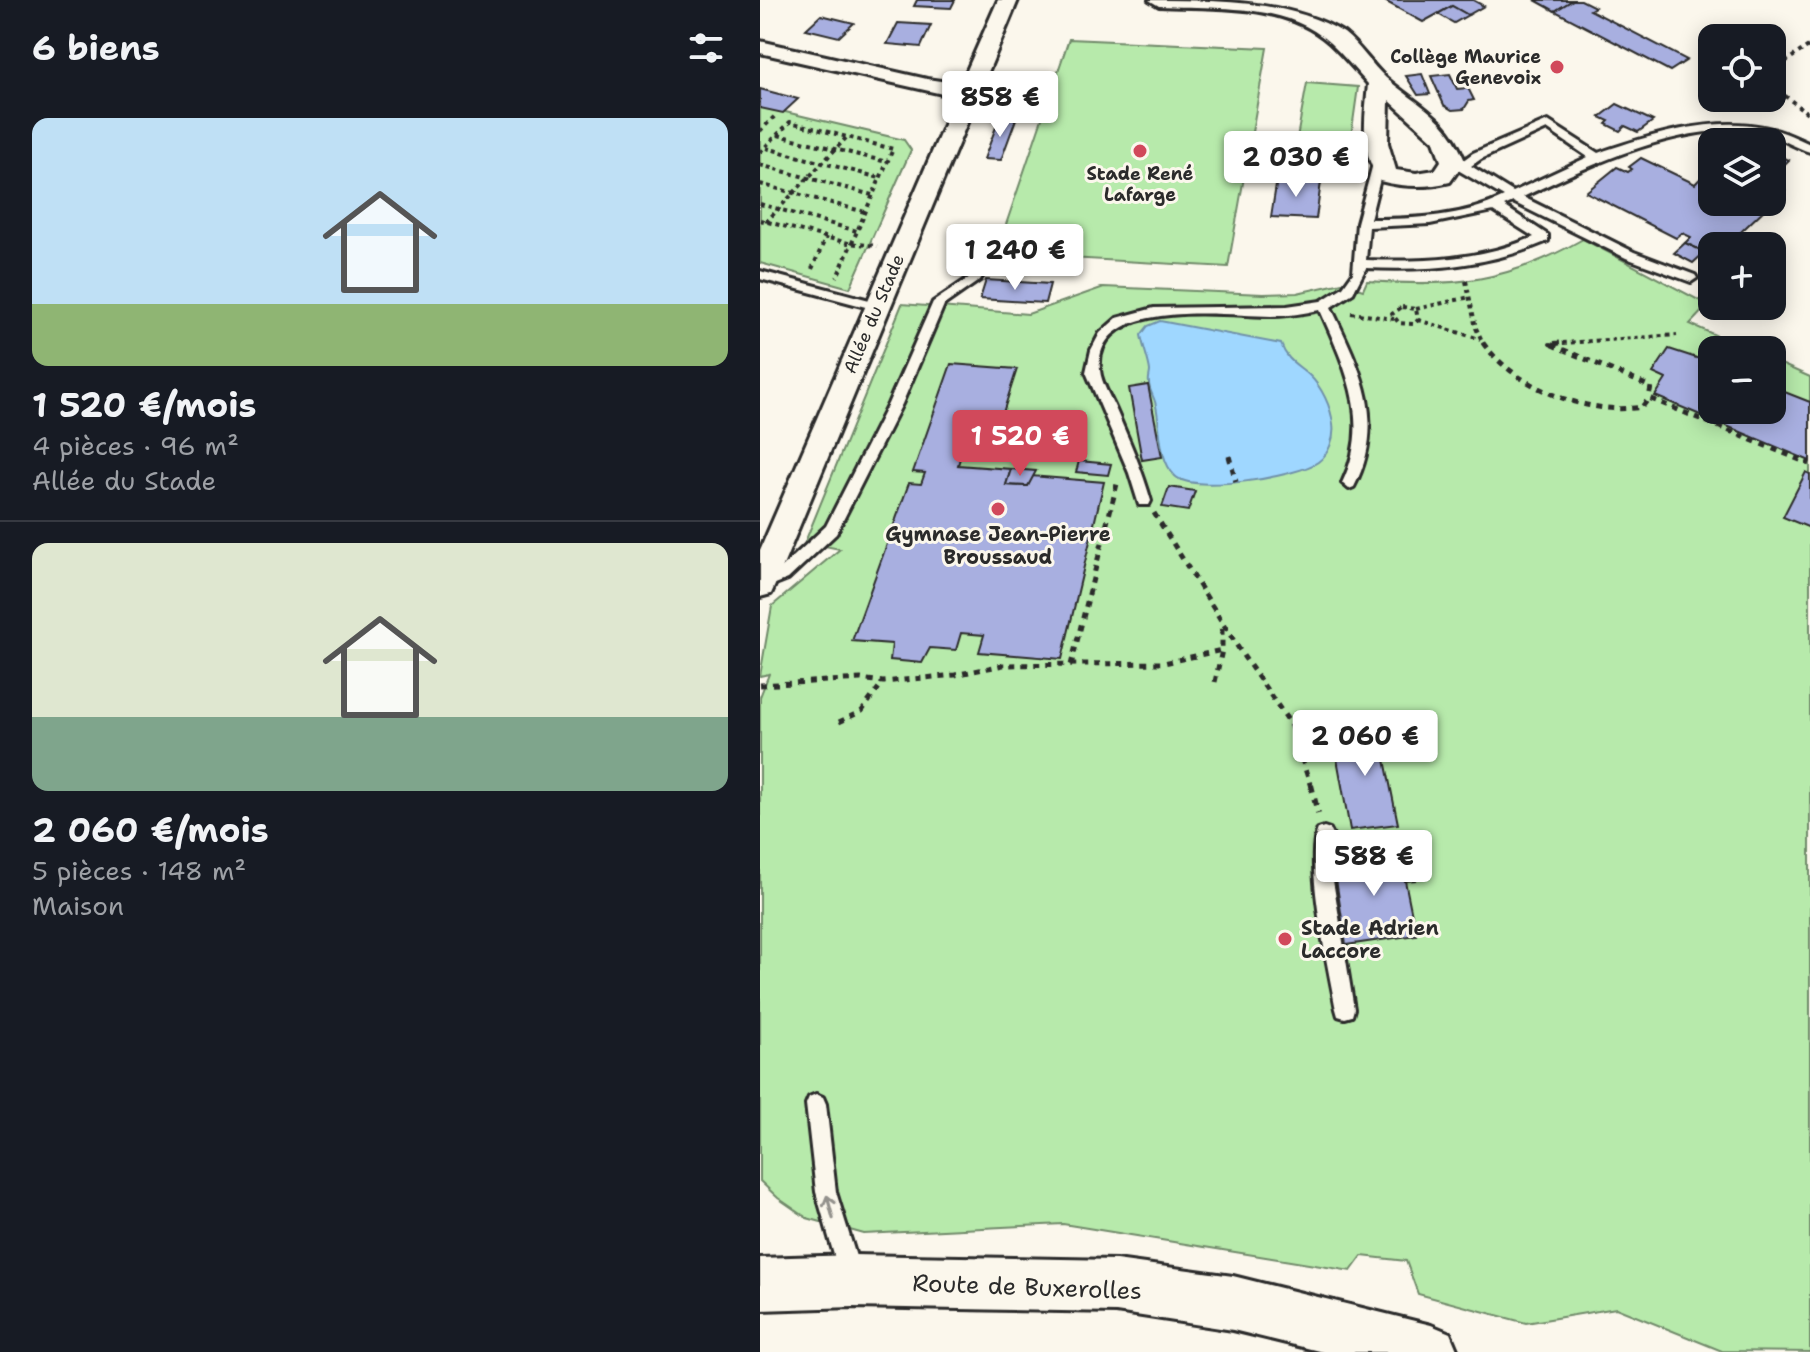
<!DOCTYPE html>
<html lang="fr">
<head>
<meta charset="utf-8">
<style>
	:root { --surface:#171b24; --page:#20242c; --text:#f1f3f6; --muted:#9ea1a6; --line:#363941; --accent:#d1495b }
	body { margin:0; font-family:"Shantell Sans",sans-serif; background:var(--page); color:var(--text); height:100vh; display:flex; flex-direction:column; font-size:30px; white-space:nowrap }
	* { box-sizing:border-box; margin:0 }
	p { font-size:26px; color:var(--muted) }
	.icon { flex:none; width:44px; height:44px; fill:none; stroke:currentColor; stroke-width:2; stroke-linecap:round; stroke-linejoin:round }
	.map { position:relative; flex:1; overflow:hidden }
	.panel { display:flex; flex-direction:column; background:var(--surface); width:760px }
	.panel>* { flex:none }
	.buttons { position:absolute; left:938px; top:24px; display:grid; gap:16px }
	.buttons a { display:grid; place-items:center; width:88px; height:88px; border-radius:16px; background:var(--surface); box-shadow:0 4px 20px #0003; font-size:40px }
	.price { position:absolute; translate:-50% -68px; padding:0 18px; border-radius:8px; background:#fff; color:#222; font-size:26px; line-height:52px; filter:drop-shadow(0 2px 4px #0008) }
	.price::after { content:''; position:absolute; left:50%; top:48px; width:24px; height:18px; margin-left:-12px; background:inherit; clip-path:polygon(0 0,100% 0,50% 100%) }
	.price.on { background:var(--accent); color:#fff }
	ul { padding:0; list-style:none }
	li { display:grid; align-content:center; gap:16px; height:424px; padding:0 32px }
	li+li { border-top:2px solid var(--line) }
	li span { display:grid; place-items:center; height:248px; border-radius:16px; color:#555 }
	li>.icon { margin-inline-start:auto }
	span .icon { width:144px; height:144px; fill:#fffc; stroke-width:1 }
	li b { font-size:34px }
	h2 { display:flex; justify-content:space-between; align-items:center; height:96px; padding:0 32px; font-size:34px }
	main { display:flex; flex:1; min-height:0 }
	.map>svg:first-child { display:block }
	.green { fill:#b7eaab; stroke:#718a6b; stroke-width:2 }
	.water { fill:#9fd7ff; stroke:#7192aa; stroke-width:2 }
	.building { fill:#a8afe0; stroke:#2b2b2b; stroke-width:2 }
	.lines { fill:none; stroke-linecap:round; stroke-linejoin:round }
	.service-casing { stroke:#2b2b2b; stroke-width:6 }
	.minor-casing { stroke:#2b2b2b; stroke-width:6 }
	.tertiary-casing { stroke:#2b2b2b; stroke-width:6 }
	.path-far2 { stroke:#2b2b2b; stroke-width:4; stroke-dasharray:4 4; stroke-linecap:butt }
	.path-far1 { stroke:#2b2b2b; stroke-width:5; stroke-dasharray:6 6; stroke-linecap:butt }
	.path { stroke:#2b2b2b; stroke-width:6; stroke-dasharray:7 7; stroke-linecap:butt }
	.service { fill:#fbf7ec; fill-rule:evenodd }
	.minor { fill:#fbf7ec; fill-rule:evenodd }
	.tertiary { fill:#fbf7ec; fill-rule:evenodd }
	.oneway { stroke:#93918c }
	.poi-dot { fill:#d1495b; stroke:#fbf7ec; stroke-width:3 }
	.labels { text-anchor:middle; dominant-baseline:central; stroke-width:6; stroke-linejoin:round; paint-order:stroke }
	.far-poi-label { font-size:18px; font-weight:bold; fill:#2b2b2b; stroke:#fbf7ec; text-anchor:end }
	.far-street-label { font-size:18px; fill:#2b2b2b; stroke:#fbf7ec }
	.poi-label { font-size:20px; font-weight:bold; fill:#2b2b2b; stroke:#fbf7ec }
	.near-street-label { font-size:24px; fill:#2b2b2b; stroke:#fbf7ec }
</style>
</head>
<body>
<main>
<section class="panel">
<h2>6 biens<svg class="icon" aria-label="filters" viewBox="0 0 24 24"><path d="M4 7h16M4 17h16"/><circle cx="9" cy="7" r="2"/><circle cx="15" cy="17" r="2"/></svg></h2>
<ul>
<li><span style="background:linear-gradient(#bfe0f5 75%,#8fb573 0)"><svg class="icon" aria-label="home" viewBox="0 0 24 24"><path d="M3 11l9-7 9 7M6 9v11h12V9"/></svg></span><div><b>1 520 €/mois</b><p>4 pièces · 96 m²</p><p>Allée du Stade</p></div></li>
<li><span style="background:linear-gradient(#dfe7d0 70%,#7fa58c 0)"><svg class="icon" aria-label="home" viewBox="0 0 24 24"><path d="M3 11l9-7 9 7M6 9v11h12V9"/></svg></span><div><b>2 060 €/mois</b><p>5 pièces · 148 m²</p><p>Maison</p></div></li>
</ul>
</section>
<div class="map">
<svg width="1050" height="1352" viewBox="0 0 1050 1352">
	<rect width="100%" height="100%" fill="#fbf7ec"/>
	<filter id="ink" filterUnits="userSpaceOnUse"><feTurbulence type="fractalNoise" baseFrequency=".0125" numOctaves="2"/><feDisplacementMap in="SourceGraphic" scale="16" xChannelSelector="R" yChannelSelector="G"/><feConvolveMatrix kernelMatrix="1 2 1 2 8 2 1 2 1" color-interpolation-filters="sRGB"/></filter>
	<g filter="url(#ink)">
		<g class="green">
			<polygon points="309,39 507,48 468,267 236,254"/>
			<polygon points="547,83 598,87 588,158 534,154"/>
			<polygon points="0,106 144,140 151,150 90,288 0,263"/>
			<path d="M823,239L948,305L930,324L989,350H952V410H1012V360L1050,377V1352L962,1351L856,1308L766,1323L658,1294L646,1261L602,1256L591,1271L303,1224L104,1234L47,1218L18,1198L0,1181V697L9,674L0,676L12,606L80,549L45,542L142,304L268,314L344,287L503,294L537,293L582,283L603,290L607,281C694,287 746,283 823,239Z"/>
		</g>
		<path class="water" d="M400,321L521,344C527,361 537,364 549,375C562,387 571,407 573,424C575,438 569,454 558,462C537,477 433,494 415,476C398,459 401,428 396,406C395,398 389,391 389,383C388,379 390,375 390,371C389,361 383,347 381,335L388,326Z"/>
		<g class="building">
			<polygon points="157,0 195,0 191,8 154,6"/>
			<polygon points="623,0 713,0 724,6 708,15 692,6 663,22"/>
			<polygon points="775,0 813,0 795,11"/>
			<polygon points="813,0 821,0 835,7 830,10 927,60 910,71 795,11"/>
			<polygon points="692,6 708,15 694,23 678,14"/>
			<polygon points="61,15 94,23 79,37 46,29"/>
			<polygon points="138,23 171,25 161,47 127,44"/>
			<polygon points="662,74 670,94 658,95 646,76"/>
			<polygon points="690,74 697,89 708,88 714,100 709,101 704,109 692,110 684,105 671,76"/>
			<polygon points="0,89 38,99 23,113 0,108"/>
			<polygon points="857,104 893,121 878,132 865,126 860,131 846,124 849,121 840,117"/>
			<polygon points="239,119 256,119 241,160 224,159"/>
			<polygon points="1012,152 1029,160 1012,176"/>
			<polygon points="881,158 935,184 952,166 952,202 1012,202 1012,184 1025,190 966,246 952,246 945,252 925,243 931,237 922,233 916,238 826,192 857,167 868,172 872,169 869,167"/>
			<polygon points="517,179 561,182 556,219 511,217"/>
			<polygon points="925,243 945,252 933,263 914,253"/>
			<polygon points="226,280 290,284 285,303 220,299"/>
			<polygon points="909,349 952,363 952,410 1012,410 1012,387 1050,402 1050,461 895,396 906,379 893,373"/>
			<polygon points="191,364 257,369 231,450 203,448 198,465 251,469 246,485 268,486 271,476 344,482 302,659 219,652 224,635 201,633 196,650 170,648 162,663 130,660 132,644 92,641 149,483 161,484 165,473 153,472"/>
			<polygon points="388,385 402,457 382,460 369,388"/>
			<polygon points="319,461 351,464 348,475 316,472"/>
			<polygon points="251,469 276,471 268,486 246,485"/>
			<polygon points="1046,472 1050,474 1050,528 1023,517"/>
			<polygon points="409,487 435,491 428,511 402,507"/>
			<polygon points="618,725 638,824 590,830 572,731"/>
			<polygon points="639,851 656,935 586,945 573,860"/>
			<polygon points="650,856 655,880 645,881 640,858"/>
		</g>
		<g class="lines">
			<defs>
				<g id="service">
					<path d="M788,121L838,153C888,136 951,116 1003,127C1020,130 1035,137 1050,144V152C1034,147 1020,137 1004,134C930,117 828,166 763,197L874,252L935,275L937,278L931,282L866,258L753,202L744,206L788,235V241C729,266 670,271 606,268L593,293L571,307C600,368 628,421 594,487L589,489L582,483C612,421 586,369 560,310C544,313 528,316 511,316C468,316 333,296 340,370C341,383 351,398 356,410C369,440 382,469 391,501L389,505H379L369,473L326,372L331,350L340,333L357,318L394,308L527,306L561,301L583,287L593,273L597,223L614,160L618,159L624,163L610,219C655,219 703,217 744,197L698,170L691,165V159L702,161L713,153ZM787,129L828,157L753,192L711,166L721,159ZM733,211L774,237C720,260 664,262 606,260L609,227L670,224Z"/>
					<polygon points="0,271 117,302 123,306 117,310 0,279"/>
					<polygon points="216,273 222,277 220,280 184,305 142,404 76,534 28,579 0,590 0,578 18,571 66,526 128,404 173,302"/>
					<path d="M564,827L570,829L573,835L570,862L594,1009L592,1016L585,1018L578,1016L576,1009C569,971 544,860 558,829Z"/>
					<polygon points="56,1094 63,1097 66,1104 76,1192 102,1276 98,1283 91,1287 84,1283 80,1276 56,1192 46,1104 49,1097"/>
				</g>
				<g id="minor">
					<polygon points="238,0 258,0 15,585 11,594 0,597 0,550 196,97 0,53 0,41 167,79 201,84"/>
					<path d="M389,0C453,0 531,0 584,33C600,46 611,64 626,78C660,107 687,116 705,161L690,182C667,188 643,187 620,181C599,150 605,119 608,84C596,71 584,56 570,43C525,2 455,9 399,6ZM629,100L674,141L681,161L675,170L656,173L636,170L628,143Z"/>
				</g>
				<polygon id="tertiary" points="93,1255 356,1260 473,1276 671,1325 690,1333 698,1352 563,1352 473,1330 356,1312 93,1307 0,1310 0,1258"/>
			</defs>
			<use href="#service" class="service-casing"/>
			<use href="#minor" class="minor-casing"/>
			<use href="#tertiary" class="tertiary-casing"/>
			<g class="path-far2">
				<polyline points="1012,71 1050,45"/>
				<polyline points="1012,86 1050,115"/>
				<polyline points="0,131 16,115"/>
				<polyline points="18,135 127,162"/>
				<polyline points="6,148 120,178"/>
				<polyline points="0,152 30,122 133,149 77,277"/>
				<polyline points="0,165 112,195"/>
				<polyline points="0,184 105,212"/>
				<polyline points="0,204 97,231"/>
				<polyline points="0,220 88,243 117,246"/>
				<polyline points="6,222 87,137"/>
				<polyline points="52,269 66,237"/>
				<polyline points="706,281 716,328 724,345"/>
				<polygon points="642,307 656,309 658,320 654,324 639,323 632,314"/>
				<polyline points="656,309 710,297"/>
				<polyline points="591,313 634,319"/>
				<polyline points="658,320 720,339"/>
				<polyline points="793,345 790,344 917,335"/>
			</g>
			<g class="path-far1">
				<path d="M723,343C756,388 828,416 882,407L889,398L1050,464"/>
				<polyline points="800,343 790,344 891,387 889,398"/>
				<polyline points="469,456 476,482"/>
				<polyline points="394,513 484,657 530,723 551,787"/>
				<polyline points="311,665 357,484"/>
				<polyline points="455,682 462,650 462,624"/>
				<polyline points="0,685 101,679 123,682 195,675 243,665 404,663 462,650"/>
				<polyline points="79,722 102,711 123,682"/>
			</g>
			<polyline class="path" points="551,785 558,814"/>
			<use href="#service" class="service"/>
			<use href="#minor" class="minor"/>
			<use href="#tertiary" class="tertiary"/>
		</g>
		<defs><path id="oneway-shaft" d="M-6 0H5M1.5-3L5.5 0L1.5 3" fill="none" stroke-width="1.6" stroke-linecap="round" stroke-linejoin="round" transform="scale(2)"/></defs>
		<use class="oneway" href="#oneway-shaft" transform="translate(70 1207) rotate(-105)"/>
	</g>
	<g class="poi-dot">
		<circle cx="797" cy="67" r="8"/>
		<circle cx="380" cy="151" r="8"/>
		<circle cx="238" cy="509" r="8"/>
		<circle cx="525" cy="939" r="8"/>
	</g>
	<g class="labels">
		<g class="far-poi-label">
			<text x="781" y="57">Collège Maurice<tspan x="781" dy="21">Genevoix</tspan></text>
			<text x="380" y="174" text-anchor="middle">Stade René<tspan x="380" dy="21">Lafarge</tspan></text>
		</g>
		<g class="far-street-label">
			<text transform="translate(114 314) rotate(-67)">Allée du Stade</text>
		</g>
		<g class="poi-label">
			<text x="238" y="534">Gymnase Jean-Pierre<tspan x="238" dy="23">Broussaud</tspan></text>
			<text x="541" y="928" text-anchor="start">Stade Adrien<tspan x="541" dy="23">Laccore</tspan></text>
		</g>
		<g class="near-street-label">
			<text transform="translate(267 1287) rotate(2)">Route de Buxerolles</text>
		</g>
	</g>
</svg>
<div class="buttons">
<a><svg class="icon" aria-label="locate" viewBox="0 0 24 24"><circle cx="12" cy="12" r="6"/><path d="M12 2v4M12 18v4M2 12h4M18 12h4"/></svg></a>
<a><svg class="icon" aria-label="layers" viewBox="0 0 24 24"><path d="M12 4l9 5-9 5-9-5zM3 14l9 5 9-5"/></svg></a>
<a>+</a>
<a>−</a>
</div>
<b class="price" style="left:240px;top:139px">858 €</b>
<b class="price" style="left:536px;top:199px">2 030 €</b>
<b class="price" style="left:255px;top:292px">1 240 €</b>
<b class="price on" style="left:260px;top:478px">1 520 €</b>
<b class="price" style="left:605px;top:778px">2 060 €</b>
<b class="price" style="left:614px;top:898px">588 €</b>
</div>
</main>
</body>
</html>
